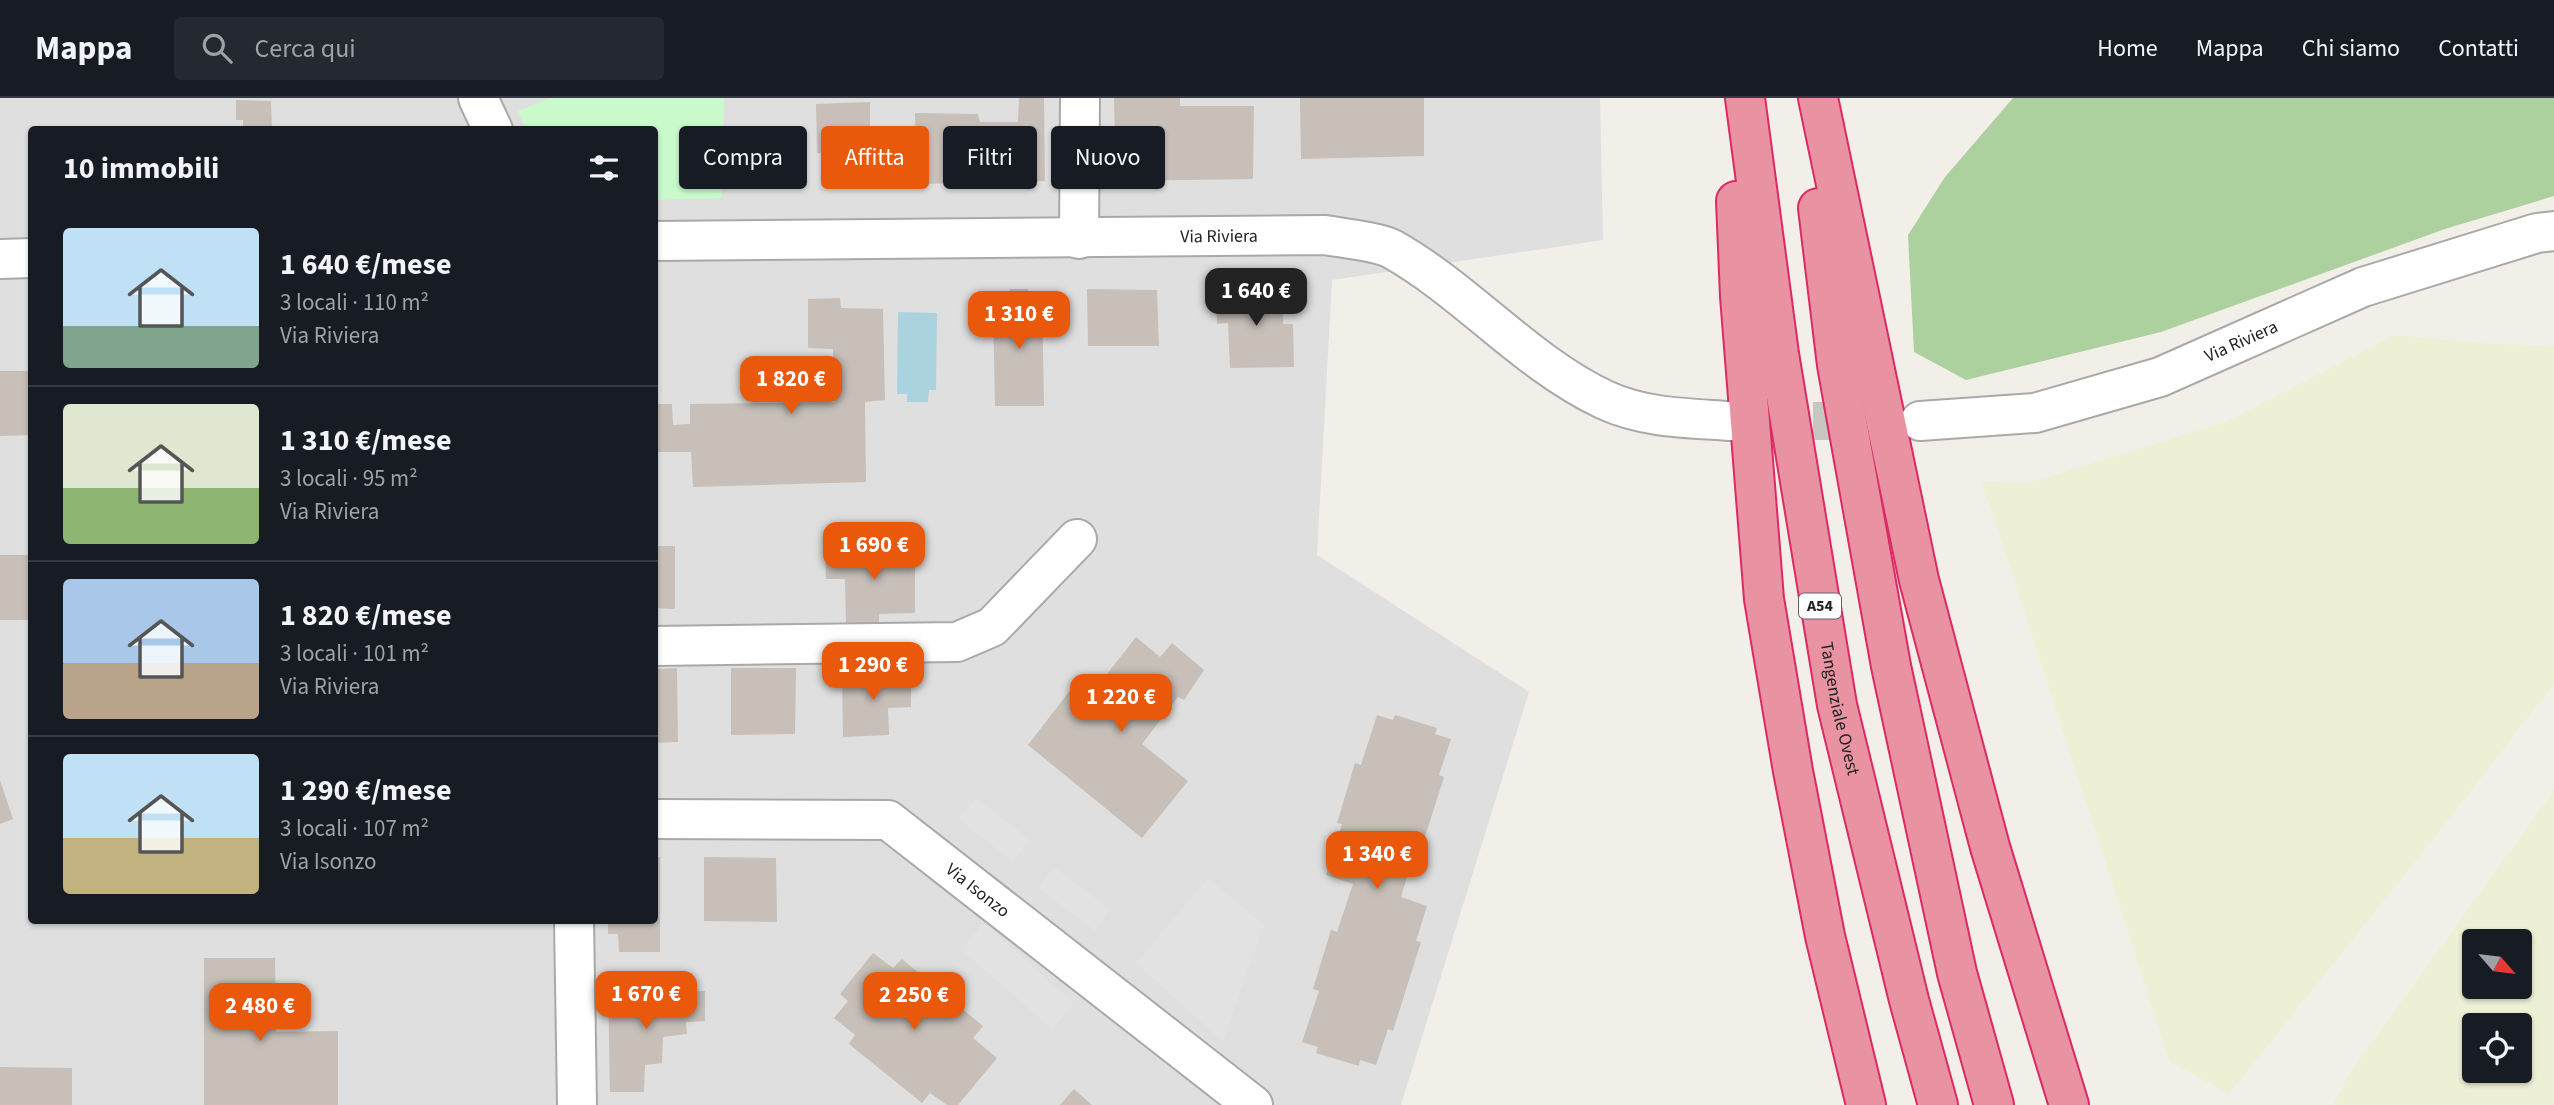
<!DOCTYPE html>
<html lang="it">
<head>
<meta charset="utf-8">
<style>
	:root { --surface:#171b24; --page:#242831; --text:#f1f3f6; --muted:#9ea1a6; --line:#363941; --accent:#ea580c }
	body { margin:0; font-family:"Source Sans 3",sans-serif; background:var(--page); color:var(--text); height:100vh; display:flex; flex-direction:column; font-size:26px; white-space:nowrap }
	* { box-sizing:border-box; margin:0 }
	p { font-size:23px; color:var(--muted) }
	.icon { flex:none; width:38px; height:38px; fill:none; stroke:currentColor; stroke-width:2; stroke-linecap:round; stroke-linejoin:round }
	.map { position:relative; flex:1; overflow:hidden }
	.details { position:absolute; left:28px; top:28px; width:630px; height:798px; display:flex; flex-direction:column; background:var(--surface); border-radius:7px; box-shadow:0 2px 5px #0004 }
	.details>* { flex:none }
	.hud { position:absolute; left:679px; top:28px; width:665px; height:63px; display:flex; gap:14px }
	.needle { width:46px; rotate:118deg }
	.controls { position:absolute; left:2462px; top:831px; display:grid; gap:14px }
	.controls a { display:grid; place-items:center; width:70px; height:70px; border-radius:7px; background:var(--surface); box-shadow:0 2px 5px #0004; font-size:35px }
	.price { position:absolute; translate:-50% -60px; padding:0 16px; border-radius:14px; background:var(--accent); color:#fff; font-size:23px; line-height:46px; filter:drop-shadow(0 2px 4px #0008) }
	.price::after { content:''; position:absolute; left:50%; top:42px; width:21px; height:16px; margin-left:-10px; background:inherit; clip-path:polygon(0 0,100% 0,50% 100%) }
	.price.current { background:#222; color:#fff }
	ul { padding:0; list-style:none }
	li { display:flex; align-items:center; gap:21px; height:175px; padding:0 35px }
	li+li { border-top:2px solid var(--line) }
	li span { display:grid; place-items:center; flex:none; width:196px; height:140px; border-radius:7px; color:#555 }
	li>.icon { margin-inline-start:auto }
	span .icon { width:84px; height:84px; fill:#fffc; stroke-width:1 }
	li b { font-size:30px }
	h2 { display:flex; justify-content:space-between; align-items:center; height:84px; padding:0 35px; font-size:30px }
	.chip { padding:0 24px; border-radius:7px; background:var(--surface); box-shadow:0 2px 5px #0004; font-size:24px; line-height:63px }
	.chip.current { background:var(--accent); color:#fff }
	header { display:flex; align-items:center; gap:42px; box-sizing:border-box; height:98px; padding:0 35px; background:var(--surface); border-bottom:2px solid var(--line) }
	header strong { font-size:33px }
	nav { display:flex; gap:38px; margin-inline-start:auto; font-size:24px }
	.search { width:490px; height:63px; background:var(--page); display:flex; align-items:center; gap:18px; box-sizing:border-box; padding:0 24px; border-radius:7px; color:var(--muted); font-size:26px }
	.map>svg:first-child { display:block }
	.residential { fill:#e0dfdf; fill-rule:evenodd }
	.farmland { fill:#eef0d5; fill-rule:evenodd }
	.forest { fill:#add19e }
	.park { fill:#c8facc }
	.parking { fill:#e2e2e2 }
	.water { fill:#aad3df }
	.building { fill:#c7bfb8 }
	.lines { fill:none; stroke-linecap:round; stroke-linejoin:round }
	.minor-tunnel { stroke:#c8c6c1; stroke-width:38; stroke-dasharray:38 19; stroke-linecap:butt }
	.minor-casing { stroke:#a9a9a9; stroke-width:42 }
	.highway-casing { stroke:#dc2a67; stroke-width:42 }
	.minor { stroke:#fff; stroke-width:38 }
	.highway { stroke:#e892a2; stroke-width:38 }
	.labels { text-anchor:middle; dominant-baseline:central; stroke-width:5; stroke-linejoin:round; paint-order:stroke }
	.shield { fill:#fff; stroke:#646464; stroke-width:2 }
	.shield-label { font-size:16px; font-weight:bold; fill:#222 }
	.street-label { font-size:18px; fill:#222; stroke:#fff }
</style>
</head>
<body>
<header>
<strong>Mappa</strong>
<div class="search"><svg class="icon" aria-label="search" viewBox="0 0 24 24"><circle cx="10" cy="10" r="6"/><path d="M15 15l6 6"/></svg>Cerca qui</div>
<nav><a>Home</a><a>Mappa</a><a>Chi siamo</a><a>Contatti</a></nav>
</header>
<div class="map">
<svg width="2554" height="1007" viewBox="0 0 2554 1007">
	<rect width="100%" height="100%" fill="#f2efe9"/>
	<path class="residential" d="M0,0H1600L1603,142L1332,182L1317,457L1529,594L1401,1007H0ZM32,32H654V822H32Z"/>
	<g class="farmland">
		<polygon points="2395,237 2477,245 2554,248 2554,586 2454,715 2229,996 2170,964 1982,383 2028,385 2223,325"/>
		<path d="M2554,692V1007H2333L2349,976ZM2474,844H2520V889H2474ZM2474,928H2520V973H2474Z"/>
	</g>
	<polygon class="forest" points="2013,0 2554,0 2554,98 2445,131 2161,234 1966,282 1914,254 1908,137 1945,79"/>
	<polygon class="park" points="551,0 724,0 721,100 655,102 654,32 526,31 518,13"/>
	<g class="parking">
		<polygon points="976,700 1030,742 1013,764 959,721"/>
		<polygon points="1054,769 1110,811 1095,833 1038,790"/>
		<polygon points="1208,780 1264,827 1223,944 1136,865"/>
		<polygon points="984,825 1074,905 1052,931 961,851"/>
	</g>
	<polygon class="water" points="898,214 937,215 936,292 929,292 928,304 907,304 907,296 897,296"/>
	<g class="building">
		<polygon points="1019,0 1044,0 1045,83 916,86 915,15 978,16 980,24 1018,24"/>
		<polygon points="1114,0 1180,0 1180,8 1254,8 1253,81 1116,83"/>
		<polygon points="1300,0 1424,0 1424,58 1301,61"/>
		<polygon points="236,2 271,3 272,32 243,32 243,22 236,22"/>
		<polygon points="870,4 870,56 817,55 816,6"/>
		<polygon points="1010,191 1028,191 1029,201 1042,201 1044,308 995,308 993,210 998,208 999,202 1009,201"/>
		<polygon points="1087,191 1157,192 1159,248 1088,248"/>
		<polygon points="1282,191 1283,226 1293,226 1294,269 1230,270 1228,225 1217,226 1215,192"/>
		<polygon points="840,200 841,210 883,211 885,302 865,304 866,384 693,389 691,354 654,354 654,306 672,306 673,327 690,326 690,306 834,304 833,251 808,250 808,201"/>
		<polygon points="0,273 32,273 32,337 0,338"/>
		<polygon points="654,448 675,448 675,511 654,510"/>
		<polygon points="915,450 915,515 879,516 879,526 846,527 845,481 826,481 825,451"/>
		<rect x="0" y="457" width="32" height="65"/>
		<polygon points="1136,539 1160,559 1172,545 1204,572 1184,602 1178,599 1142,646 1188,683 1142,740 1028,647 1078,582 1093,594"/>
		<polygon points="677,570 678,644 654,645 654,571"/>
		<polygon points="731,570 796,570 795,636 731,637"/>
		<polygon points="911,576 911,609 888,610 889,637 843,639 842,577"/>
		<polygon points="1377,617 1393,622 1395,617 1437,630 1435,636 1451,641 1439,677 1444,679 1416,767 1411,766 1401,799 1427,808 1416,843 1421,844 1393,933 1388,931 1376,967 1360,962 1359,968 1316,955 1318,949 1302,944 1319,893 1313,891 1331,832 1337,834 1353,786 1326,777 1342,726 1337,725 1355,665 1361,667"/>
		<polygon points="0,682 13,721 0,726"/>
		<polygon points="654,759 660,759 660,854 619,854 618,836 608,836 608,822 654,822"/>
		<polygon points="704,759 776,760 777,824 704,823"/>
		<polygon points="873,855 893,870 902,861 983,928 973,940 997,960 958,1007 947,1007 930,995 922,1005 849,946 855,937 834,920 848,903 840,896"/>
		<polygon points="204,860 275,860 276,934 338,933 338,1007 204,1007"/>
		<polygon points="705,893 705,923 686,924 687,936 663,939 662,965 645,967 644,994 610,994 608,895"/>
		<polygon points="0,969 72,970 72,1007 0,1007"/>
		<polygon points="1074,991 1092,1007 1060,1007"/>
	</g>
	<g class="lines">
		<polyline class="minor-tunnel" points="1756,323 1878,323"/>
		<defs>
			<g id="minor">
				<polyline points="478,0 493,32"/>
				<polyline points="1079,141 1080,0"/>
				<path id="s1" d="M654,143L1325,137C1342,140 1379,144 1392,151C1468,194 1526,265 1605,302C1644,320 1687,320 1730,323"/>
				<polyline points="0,161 32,160"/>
				<path id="s2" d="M1920,323L2035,315L2160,279L2363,189L2537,135L2554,133"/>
				<polyline points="654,548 957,544 992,529 1077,441"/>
				<path id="s3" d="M654,721L888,722L1253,1007"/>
				<polyline points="574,822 577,1007"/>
			</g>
			<g id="highway">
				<path id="s4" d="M1745,0L1779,256L1837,607L1909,902L1938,1007"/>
				<polyline points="1818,0 1919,482 1990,749 2069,1007"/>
				<polyline points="1736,103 1740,198 1764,501 1793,673 1825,838 1866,1007"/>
				<polyline points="1818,110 1837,267 1891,568 1957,875 1994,1007"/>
			</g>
		</defs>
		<use href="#minor" class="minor-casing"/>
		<use href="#highway" class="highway-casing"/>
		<use href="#minor" class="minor"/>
		<use href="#highway" class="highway"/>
	</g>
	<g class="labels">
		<rect class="shield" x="1799" y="495.5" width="42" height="25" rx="5"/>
		<g class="shield-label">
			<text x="1820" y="508">A54</text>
		</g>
		<g class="street-label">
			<text stroke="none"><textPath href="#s1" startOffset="565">Via Riviera</textPath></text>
			<text stroke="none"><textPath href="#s2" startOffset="334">Via Riviera</textPath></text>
			<text stroke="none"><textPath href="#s4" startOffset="618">Tangenziale Ovest</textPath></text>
			<text stroke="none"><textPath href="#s3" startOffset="348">Via Isonzo</textPath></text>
		</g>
	</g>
</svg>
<div class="controls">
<a><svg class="needle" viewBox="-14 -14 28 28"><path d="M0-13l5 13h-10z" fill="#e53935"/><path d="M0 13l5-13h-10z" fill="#9ea1a6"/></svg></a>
<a><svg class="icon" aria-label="locate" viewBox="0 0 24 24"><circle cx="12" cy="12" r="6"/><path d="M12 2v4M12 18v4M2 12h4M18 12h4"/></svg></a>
</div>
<b class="price current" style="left:1256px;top:230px">1 640 €</b>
<b class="price" style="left:1019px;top:253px">1 310 €</b>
<b class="price" style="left:791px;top:318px">1 820 €</b>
<b class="price" style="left:874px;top:484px">1 690 €</b>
<b class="price" style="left:873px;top:604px">1 290 €</b>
<b class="price" style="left:1121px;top:636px">1 220 €</b>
<b class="price" style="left:1377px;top:793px">1 340 €</b>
<b class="price" style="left:646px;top:933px">1 670 €</b>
<b class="price" style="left:914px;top:934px">2 250 €</b>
<b class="price" style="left:260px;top:945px">2 480 €</b>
<div class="hud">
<a class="chip">Compra</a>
<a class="chip current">Affitta</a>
<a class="chip">Filtri</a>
<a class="chip">Nuovo</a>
</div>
<section class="details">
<h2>10 immobili<svg class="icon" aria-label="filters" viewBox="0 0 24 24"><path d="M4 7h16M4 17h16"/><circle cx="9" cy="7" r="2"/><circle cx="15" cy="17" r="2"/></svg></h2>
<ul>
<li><span style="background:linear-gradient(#bfe0f5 70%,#7fa58c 0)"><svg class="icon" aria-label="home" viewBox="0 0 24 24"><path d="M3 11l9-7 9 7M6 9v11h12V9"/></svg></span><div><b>1 640 €/mese</b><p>3 locali · 110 m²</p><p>Via Riviera</p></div></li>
<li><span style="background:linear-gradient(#dfe7d0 60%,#8fb573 0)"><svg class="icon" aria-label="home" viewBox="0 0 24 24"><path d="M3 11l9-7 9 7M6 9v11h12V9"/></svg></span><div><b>1 310 €/mese</b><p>3 locali · 95 m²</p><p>Via Riviera</p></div></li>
<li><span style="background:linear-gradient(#a9c7e8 60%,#b9a48a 0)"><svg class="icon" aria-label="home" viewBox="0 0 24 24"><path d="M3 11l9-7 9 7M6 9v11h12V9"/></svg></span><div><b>1 820 €/mese</b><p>3 locali · 101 m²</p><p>Via Riviera</p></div></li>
<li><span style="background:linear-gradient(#bfe0f5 60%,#c2b280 0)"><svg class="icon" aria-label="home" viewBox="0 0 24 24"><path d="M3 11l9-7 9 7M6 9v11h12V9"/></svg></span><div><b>1 290 €/mese</b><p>3 locali · 107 m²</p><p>Via Isonzo</p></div></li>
</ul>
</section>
</div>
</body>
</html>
